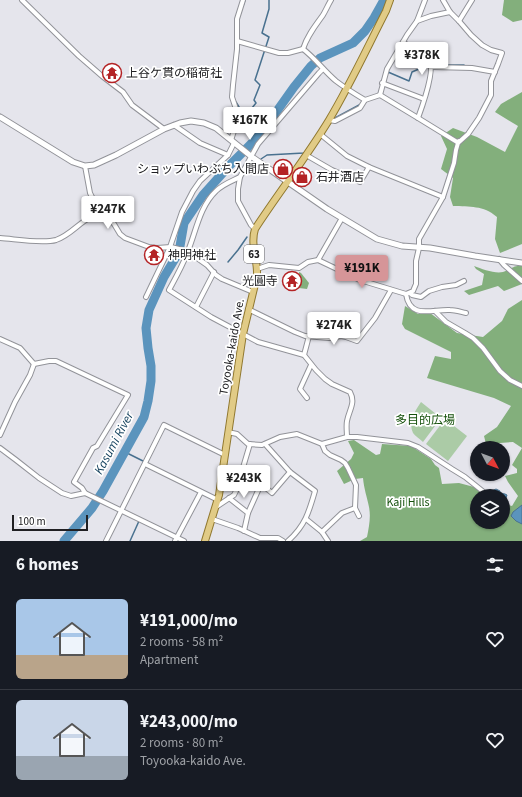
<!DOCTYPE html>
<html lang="en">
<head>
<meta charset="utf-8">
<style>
	:root { --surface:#171b24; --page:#20242c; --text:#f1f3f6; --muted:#9ea1a6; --line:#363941; --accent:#d69598 }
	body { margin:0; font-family:"Source Sans 3","Noto Sans JP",sans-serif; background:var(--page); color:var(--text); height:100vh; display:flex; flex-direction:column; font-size:15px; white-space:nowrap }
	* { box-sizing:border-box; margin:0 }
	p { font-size:13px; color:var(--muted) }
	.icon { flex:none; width:22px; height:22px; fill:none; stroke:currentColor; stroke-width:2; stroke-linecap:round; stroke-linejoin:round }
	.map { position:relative; height:541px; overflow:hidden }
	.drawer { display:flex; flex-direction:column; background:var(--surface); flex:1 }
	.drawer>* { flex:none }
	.needle { width:26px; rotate:131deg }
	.tools { position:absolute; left:470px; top:441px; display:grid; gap:8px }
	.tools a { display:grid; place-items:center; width:40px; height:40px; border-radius:50%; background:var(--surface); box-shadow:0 1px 3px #0004; font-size:20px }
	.scale { position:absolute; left:12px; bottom:10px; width:76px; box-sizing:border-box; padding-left:4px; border:2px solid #202023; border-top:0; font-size:11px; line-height:14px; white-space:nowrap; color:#202023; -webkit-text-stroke:3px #fff; paint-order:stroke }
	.price { position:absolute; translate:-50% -34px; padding:0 9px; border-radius:4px; background:#fff; color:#222; font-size:13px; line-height:26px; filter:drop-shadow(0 1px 2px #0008) }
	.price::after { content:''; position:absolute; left:50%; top:24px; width:12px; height:9px; margin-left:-6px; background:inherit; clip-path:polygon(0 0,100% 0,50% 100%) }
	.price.active { background:var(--accent); color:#111 }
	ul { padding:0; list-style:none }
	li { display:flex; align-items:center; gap:12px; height:100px; padding:0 16px }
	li+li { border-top:1px solid var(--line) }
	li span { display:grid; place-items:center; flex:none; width:112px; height:80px; border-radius:6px; color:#555 }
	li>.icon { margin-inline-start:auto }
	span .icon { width:48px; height:48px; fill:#fffc; stroke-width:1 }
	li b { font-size:17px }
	h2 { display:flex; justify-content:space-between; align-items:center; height:48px; padding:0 16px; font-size:17px }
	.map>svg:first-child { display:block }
	.green { fill:#abcba6 }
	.forest { fill:#83af7c }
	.water { fill:#5b94bd; stroke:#49718f }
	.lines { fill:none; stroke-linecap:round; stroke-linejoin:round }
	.stream { stroke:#49718f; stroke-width:1.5 }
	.river { stroke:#5b94bd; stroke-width:9 }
	.minor-casing { stroke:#929399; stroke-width:6 }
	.tertiary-casing { stroke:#929399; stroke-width:7 }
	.primary-casing { stroke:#90782f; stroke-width:8 }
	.minor { stroke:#fff; stroke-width:4 }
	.tertiary { stroke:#fff; stroke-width:5 }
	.primary { stroke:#e1cb86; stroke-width:6 }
	.labels { text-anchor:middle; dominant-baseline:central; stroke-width:3.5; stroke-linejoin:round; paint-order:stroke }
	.shield { fill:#fff; stroke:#636365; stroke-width:1 }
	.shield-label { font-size:11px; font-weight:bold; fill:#202023 }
	.poi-label { font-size:12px; fill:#202023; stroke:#fff; text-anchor:start }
	.street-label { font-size:12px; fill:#202023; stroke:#fff }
	.park-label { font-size:12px; fill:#16510c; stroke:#fff }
	.water-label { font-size:13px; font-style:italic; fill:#0f3d5a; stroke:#fff }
</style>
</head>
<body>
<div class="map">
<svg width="522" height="541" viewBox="0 0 522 541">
	<rect width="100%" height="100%" fill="#e5e5ec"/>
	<g class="green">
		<path d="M421,402L441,418L423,442C420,439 415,436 413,433C408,422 415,411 421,402Z"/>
		<polygon points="445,419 467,436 448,461 426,444"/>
	</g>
	<g class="forest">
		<polygon points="504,0 522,0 522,20 513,22 502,15"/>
		<path d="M522,92V244L500,253L495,239L497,217C483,205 470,207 453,206L450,197L453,178L441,169L447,149L441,136L453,128L477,137L505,152L518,126L495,112L501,104Z"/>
		<path d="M474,266C482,269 495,274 503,272C511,270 513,265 522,266V284L504,291L498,286L469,295L464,291L482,285L484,274L476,269Z"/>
		<polygon points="299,272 301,273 309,283 307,289 299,288"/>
		<path d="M522,300V541H360L367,537C369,527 371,517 369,507C367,497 364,489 363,478L355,479L344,484L337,471L351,459L354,453L348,441L354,440L376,455L380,454L382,444L411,446L431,459L435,465L439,468L442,484L459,483L474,487L489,496H477V522H503V504L512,506L518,496L508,482L505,476L517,473V469L512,465L522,448L513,442L486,444L484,436L497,427L511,406L494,398L427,378L435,356L451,359V352L405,329L402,324L405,306L418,314L430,313L457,333L483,337L502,321L508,309Z"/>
	</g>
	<g class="water">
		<polygon points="496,489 500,491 500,493 505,494 507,495 506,498 503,500 503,496 493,496 492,494 492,491"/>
		<polygon points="522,505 522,524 516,521 511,516 513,512"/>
	</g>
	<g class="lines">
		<g class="stream">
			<polyline points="243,6 245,0"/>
			<polyline points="239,25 239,41"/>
			<polyline points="237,63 239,49"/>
			<polyline points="388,73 388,72 409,81 412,72 428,65 464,65"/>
			<polyline points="236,102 239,107 239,111"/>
			<polyline points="252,108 256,103 254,100 260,85 255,80 269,37 262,33 269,9 269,0"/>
			<polyline points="333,120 335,118 361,104"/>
			<polyline points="261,159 267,155 304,153 306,151"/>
			<polyline points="228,262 238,250 247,237"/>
			<polyline points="125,452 145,462"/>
			<polyline points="222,482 239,475"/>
			<polyline points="130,541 139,521"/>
		</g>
		<polyline class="river" points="64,541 92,508 103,491 144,417 148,401 151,381 151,366 148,348 146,328 149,310 164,277 179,252 184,223 203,195 229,166 255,140 267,125 294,87 311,66 320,58 353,43 365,31 374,18 384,0"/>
		<defs>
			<g id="minor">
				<polyline points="22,0 79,56 102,76 123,92 132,105 164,129"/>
				<polyline points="417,21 425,0"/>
				<polyline points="459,21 472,0"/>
				<polyline points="237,41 279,53 288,53 303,49"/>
				<path d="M403,42C408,46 426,56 429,60C436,69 422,107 418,118"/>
				<path d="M303,49C315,58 324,71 336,81C345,88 355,94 365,100"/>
				<path d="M303,49C307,36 315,26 323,15C326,10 328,5 331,0"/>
				<polyline points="432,67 472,68 495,72"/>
				<polyline points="382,83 424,99"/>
				<polyline points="380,95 387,69 407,35 417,21 431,16 450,12"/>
				<polyline points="380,95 418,118 457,142 459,141"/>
				<polyline points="329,120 335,121 360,108 365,100 380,95"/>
				<polyline points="174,125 200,143 228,155"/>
				<polyline points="320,134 347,156 369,167 443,197"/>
				<polyline points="231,140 236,125 237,112 232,97 233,85 237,49 237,19 243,0"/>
				<polyline points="306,155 332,170 360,182 369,167"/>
				<polyline points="85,166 90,193 93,199 114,224 120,234 125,238 149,247 157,248 171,247 187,251 207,265 216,275 222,279 253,292"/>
				<path d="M240,177C232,181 223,184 216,191C200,206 196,231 188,251C183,265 176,277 169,290L211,317L258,342L304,355L316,370L325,379L332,384L350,392C356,403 349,410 347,421C346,426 347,432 347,437"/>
				<polyline points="255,229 251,225 238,201 238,189 240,177 258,144 319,73 323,69"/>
				<path d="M0,238C15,239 42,244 56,240C71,235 79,222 93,216C97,214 101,214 105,214"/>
				<polyline points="499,259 504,265 522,281"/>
				<polyline points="318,260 342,218"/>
				<polyline points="257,269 269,265 299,268 308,262 318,260 360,280 406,294 413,291 416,284 416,261 419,248 419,239 443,197 454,163 456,150 458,143 468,134 479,118 491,95 491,81 498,64 502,53 491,50 482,45 471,35 459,21 450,12 443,0"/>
				<polyline points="410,293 412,295 421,297 429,291 442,287 456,285 464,281"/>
				<path d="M406,294C410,320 432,309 450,310C455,310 461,312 466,313"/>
				<polyline points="146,297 170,247 182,212 193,191 200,181 228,155 234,143"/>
				<polyline points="196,307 214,272"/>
				<polyline points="248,309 295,332 305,336 329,338 341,336 346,337 357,341 375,318 391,290"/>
				<polyline points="435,311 446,322 465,333 473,338 483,348 500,371 510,380 522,386"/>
				<polyline points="0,339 20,348 34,364 49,361 56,361 128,395 97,446 93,448 74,482 82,488 85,493"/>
				<polyline points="304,355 309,336"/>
				<polyline points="307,398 300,389 311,365"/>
				<polyline points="228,432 237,434 248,444 262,445 280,437 297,434 322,444 347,437 357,437 408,443 418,447 452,469 465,477 485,493"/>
				<polyline points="0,435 15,402 30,375 34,364"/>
				<path d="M265,444L290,472L315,491C309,512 305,526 288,541"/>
				<polyline points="322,444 325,451 330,455 341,460 345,463 348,468 356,485 355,508 359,516"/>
				<polyline points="0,448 16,460 39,478 62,493 71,496 85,493 184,541"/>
				<polyline points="145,464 218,500"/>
				<polyline points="229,498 248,513"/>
				<polyline points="216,507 234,495 236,491 250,444"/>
				<polyline points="212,519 238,528 260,538 278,538 283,541"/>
				<polyline points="306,519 322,532 328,541"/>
				<polyline points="244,531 248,513 261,484 272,493 290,472"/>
				<polyline points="322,532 342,513 355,508"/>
				<polyline points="106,541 164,425 225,455"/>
				<polyline points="175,541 201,492"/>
			</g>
			<polyline id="tertiary" points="0,117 73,162 85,166 94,165 116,155 164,129 180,123 191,121 204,123 216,128 252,157 327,209 377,239 402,246 430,248 475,256 522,263"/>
			<path id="primary" d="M205,541L219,495L243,334L257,276C258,260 250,245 255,229C279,192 306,158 329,120C350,85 367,48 386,11L390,0"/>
		</defs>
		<use href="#minor" class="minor-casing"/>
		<use href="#tertiary" class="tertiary-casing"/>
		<use href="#primary" class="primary-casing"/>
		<use href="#minor" class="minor"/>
		<use href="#tertiary" class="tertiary"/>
		<use href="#primary" class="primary"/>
	</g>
	<defs>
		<symbol id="temple-ring" viewBox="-11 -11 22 22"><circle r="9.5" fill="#fff" stroke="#b42325" stroke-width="1.5"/><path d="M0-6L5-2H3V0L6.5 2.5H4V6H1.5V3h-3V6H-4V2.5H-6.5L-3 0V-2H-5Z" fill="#b42325"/></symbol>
		<symbol id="shop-ring" viewBox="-11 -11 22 22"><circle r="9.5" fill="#fff" stroke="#b42325" stroke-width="1.5"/><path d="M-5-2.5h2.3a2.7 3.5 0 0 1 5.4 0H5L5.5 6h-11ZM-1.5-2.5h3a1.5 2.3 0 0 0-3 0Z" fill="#b42325"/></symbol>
	</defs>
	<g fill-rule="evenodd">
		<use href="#temple-ring" x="101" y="62" width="22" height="22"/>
		<use href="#shop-ring" x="272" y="158" width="22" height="22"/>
		<use href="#shop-ring" x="291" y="166" width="22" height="22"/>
		<use href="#temple-ring" x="143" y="244" width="22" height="22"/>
		<use href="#temple-ring" x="281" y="270" width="22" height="22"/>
	</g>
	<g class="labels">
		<rect class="shield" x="244" y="245" width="20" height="18" rx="3"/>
		<g class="shield-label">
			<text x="254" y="254">63</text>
		</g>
		<g class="poi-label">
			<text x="126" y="73">上谷ケ貫の稲荷社</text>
			<text x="269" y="169" text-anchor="end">ショップいわぶち入間店</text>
			<text x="316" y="177">石井酒店</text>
			<text x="168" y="255">神明神社</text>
			<text x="278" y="281" text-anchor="end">光圓寺</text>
		</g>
		<g class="street-label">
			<text transform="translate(232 347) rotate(-80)">Toyooka-kaido Ave.</text>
		</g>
		<g class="park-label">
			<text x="425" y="420">多目的広場</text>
			<text x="408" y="502">Kaji Hills</text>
		</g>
		<g class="water-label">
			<text transform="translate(114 443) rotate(-62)">Kasumi River</text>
		</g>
	</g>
</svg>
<div class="tools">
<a><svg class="needle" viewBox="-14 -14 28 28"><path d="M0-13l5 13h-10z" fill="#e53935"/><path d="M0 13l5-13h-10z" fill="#9ea1a6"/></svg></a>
<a><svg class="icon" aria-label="layers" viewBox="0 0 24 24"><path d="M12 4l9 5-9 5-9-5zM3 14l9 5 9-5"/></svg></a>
</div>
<div class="scale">100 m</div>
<b class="price" style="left:422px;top:76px">¥378K</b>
<b class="price" style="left:250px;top:141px">¥167K</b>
<b class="price" style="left:108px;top:230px">¥247K</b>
<b class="price active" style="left:362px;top:289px">¥191K</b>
<b class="price" style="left:334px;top:346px">¥274K</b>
<b class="price" style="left:244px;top:499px">¥243K</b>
</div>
<section class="drawer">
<h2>6 homes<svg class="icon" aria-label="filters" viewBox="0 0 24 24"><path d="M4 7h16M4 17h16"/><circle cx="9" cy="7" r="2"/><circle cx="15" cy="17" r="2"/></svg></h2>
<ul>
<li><span style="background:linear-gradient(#a9c7e8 70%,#b9a48a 0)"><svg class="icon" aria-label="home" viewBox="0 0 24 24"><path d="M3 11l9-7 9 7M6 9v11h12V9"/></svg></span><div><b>¥191,000/mo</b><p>2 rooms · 58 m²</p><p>Apartment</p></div><svg class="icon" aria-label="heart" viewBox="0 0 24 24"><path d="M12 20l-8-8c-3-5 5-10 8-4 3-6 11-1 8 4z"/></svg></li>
<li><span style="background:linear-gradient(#c9d6e8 70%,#9aa5b1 0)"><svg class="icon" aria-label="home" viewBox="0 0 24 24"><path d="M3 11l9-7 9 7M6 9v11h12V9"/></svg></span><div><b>¥243,000/mo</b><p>2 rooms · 80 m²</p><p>Toyooka-kaido Ave.</p></div><svg class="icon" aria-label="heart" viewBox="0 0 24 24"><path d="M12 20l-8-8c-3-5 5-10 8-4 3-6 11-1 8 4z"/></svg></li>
</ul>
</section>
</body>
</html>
